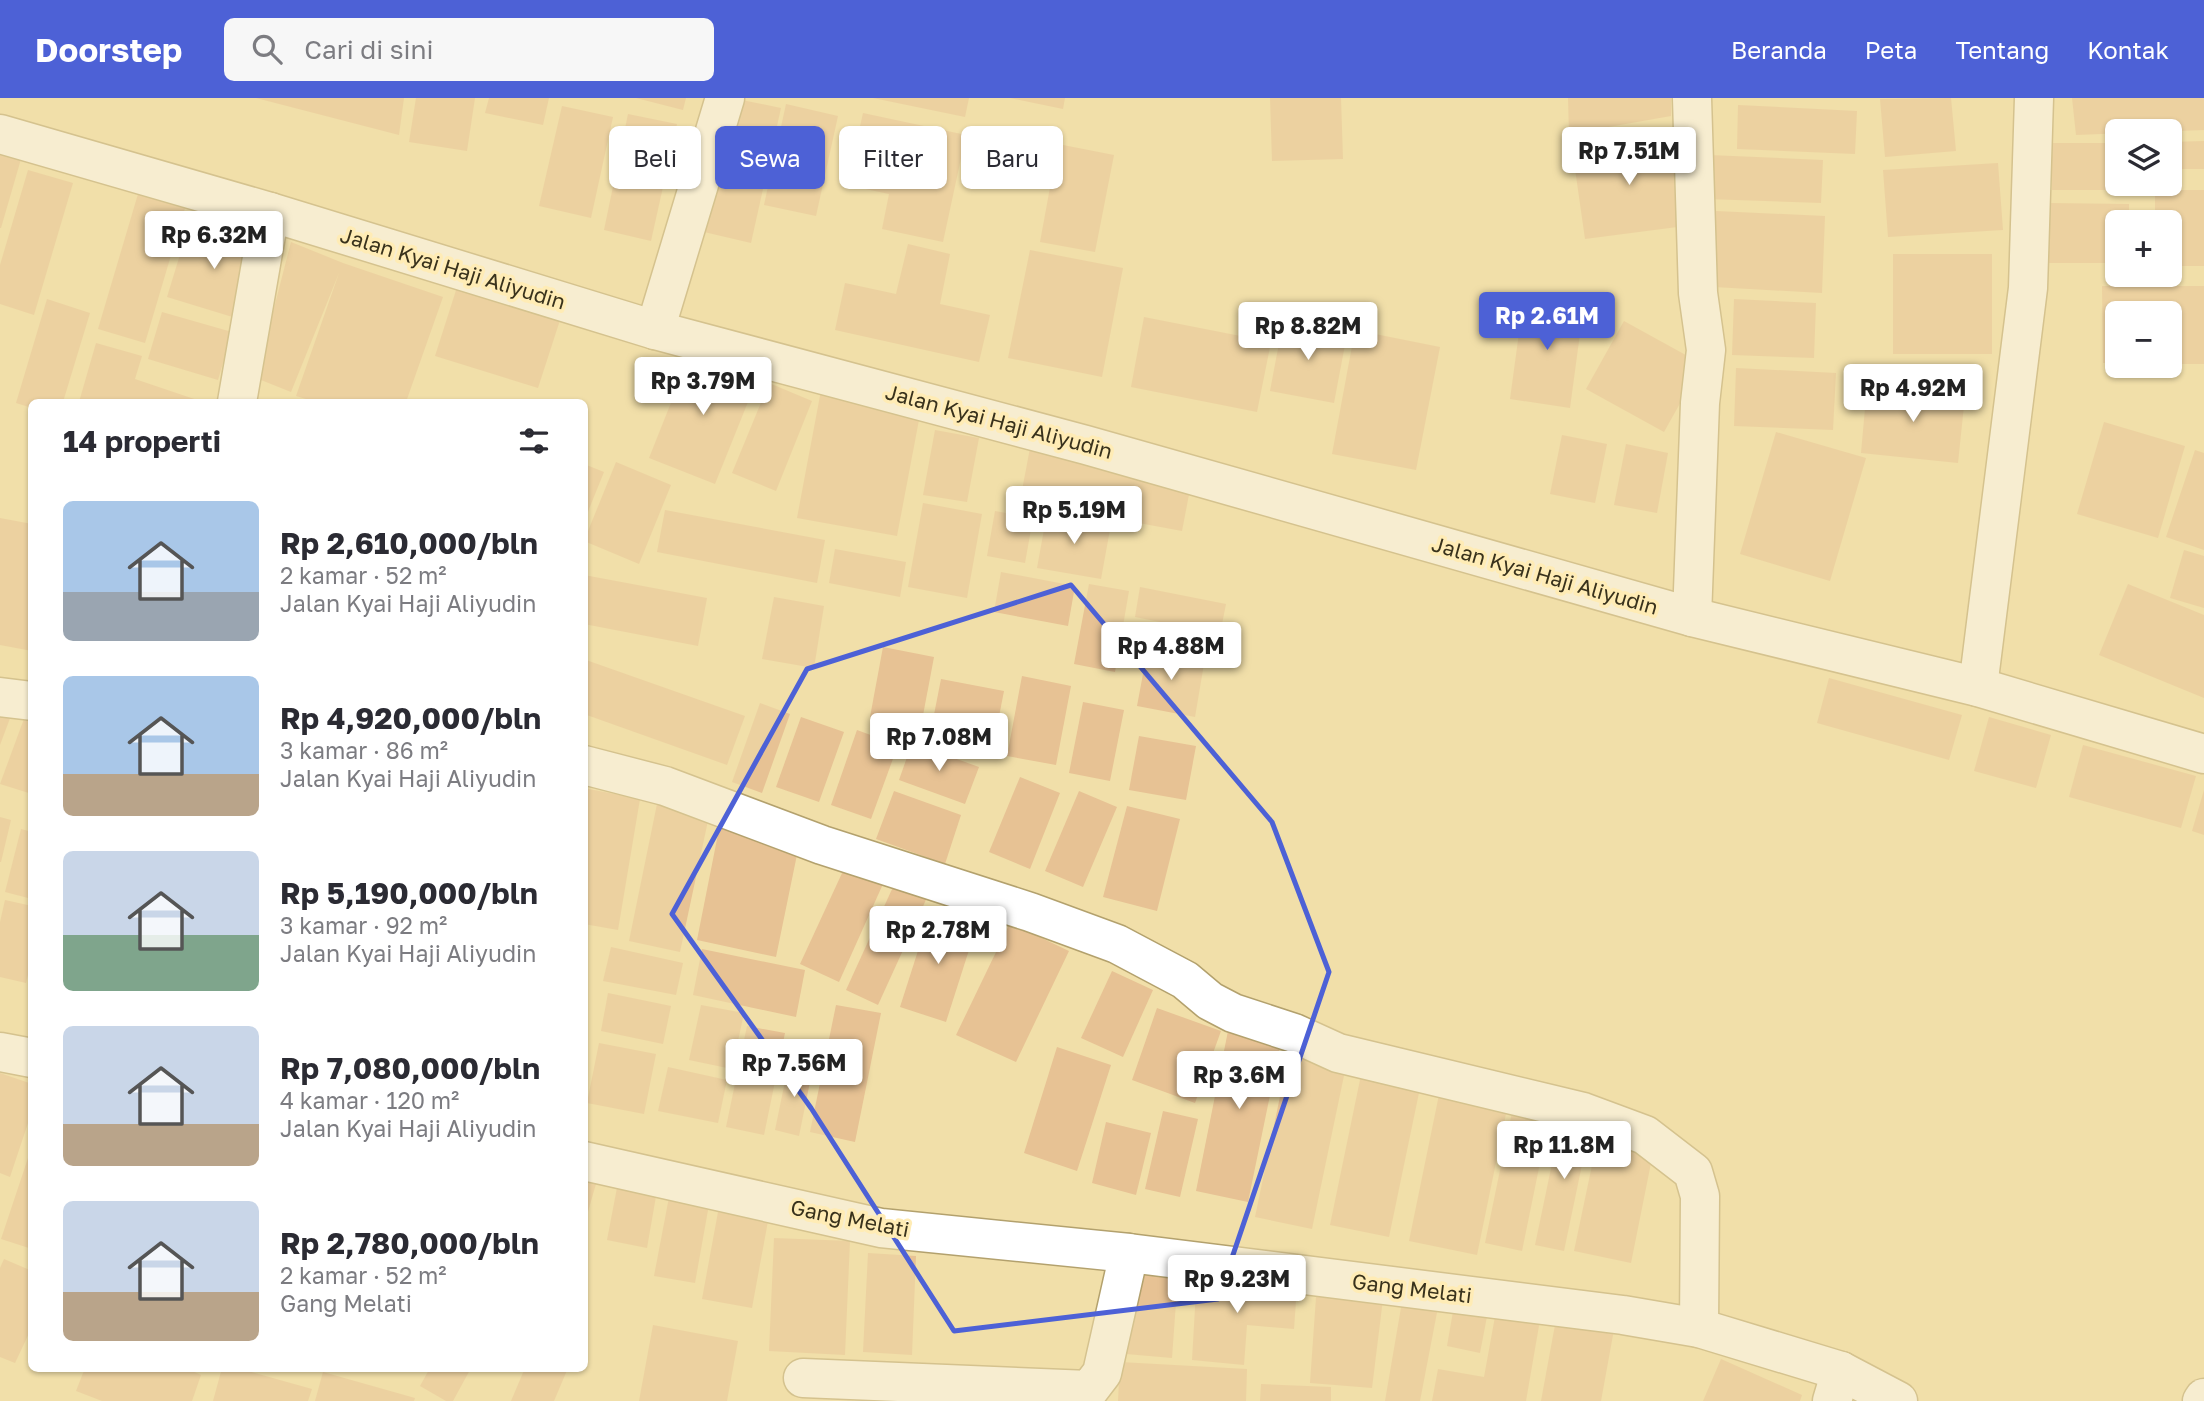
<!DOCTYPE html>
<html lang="id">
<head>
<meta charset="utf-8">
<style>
	:root { --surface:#fff; --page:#f7f7f7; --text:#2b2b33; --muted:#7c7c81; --accent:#4d61d6 }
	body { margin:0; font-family:"Golos Text",sans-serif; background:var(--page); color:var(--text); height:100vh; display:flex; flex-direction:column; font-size:26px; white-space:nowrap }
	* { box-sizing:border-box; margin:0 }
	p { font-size:23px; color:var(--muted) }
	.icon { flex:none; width:38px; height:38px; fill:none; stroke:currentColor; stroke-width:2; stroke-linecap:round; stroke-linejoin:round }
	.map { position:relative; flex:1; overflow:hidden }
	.panel { position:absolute; left:28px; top:301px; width:560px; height:973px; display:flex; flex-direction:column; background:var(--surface); border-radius:10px; box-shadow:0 2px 5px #0004 }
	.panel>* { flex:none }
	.banner { position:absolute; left:609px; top:28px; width:665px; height:63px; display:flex; gap:14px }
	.buttons { position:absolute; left:2105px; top:21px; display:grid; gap:14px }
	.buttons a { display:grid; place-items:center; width:77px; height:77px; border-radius:10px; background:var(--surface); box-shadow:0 2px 5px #0004; font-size:35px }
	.price { position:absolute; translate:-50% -60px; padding:0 16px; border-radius:7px; background:#fff; color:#222; font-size:23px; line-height:46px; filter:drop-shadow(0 2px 4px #0008) }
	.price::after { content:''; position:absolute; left:50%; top:42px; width:21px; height:16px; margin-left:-10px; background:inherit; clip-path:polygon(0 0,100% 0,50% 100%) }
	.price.current { background:var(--accent); color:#fff }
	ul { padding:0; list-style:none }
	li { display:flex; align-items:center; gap:21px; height:175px; padding:0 35px }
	li span { display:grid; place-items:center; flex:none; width:196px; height:140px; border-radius:10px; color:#555 }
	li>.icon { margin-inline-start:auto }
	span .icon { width:84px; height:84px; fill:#fffc; stroke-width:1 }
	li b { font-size:30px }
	h2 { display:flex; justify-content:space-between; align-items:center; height:84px; padding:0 35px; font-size:30px }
	.tag { padding:0 24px; border-radius:10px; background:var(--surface); box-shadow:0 2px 5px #0004; font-size:24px; line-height:63px }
	.tag.current { background:var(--accent); color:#fff }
	header { display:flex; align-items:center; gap:42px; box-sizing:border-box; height:98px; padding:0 35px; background:var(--accent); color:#fff }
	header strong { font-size:33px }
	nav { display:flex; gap:38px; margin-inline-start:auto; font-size:24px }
	.search { width:490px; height:63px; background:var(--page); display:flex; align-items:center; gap:18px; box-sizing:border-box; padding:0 24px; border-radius:10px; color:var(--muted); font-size:26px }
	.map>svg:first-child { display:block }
	.building { fill:#e7c294 }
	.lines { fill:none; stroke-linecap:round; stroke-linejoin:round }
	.minor-casing { stroke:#b3a16d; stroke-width:41 }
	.minor { stroke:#fff; stroke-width:38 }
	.marked { fill:none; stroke:#4d61d6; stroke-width:5; stroke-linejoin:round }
	.labels { text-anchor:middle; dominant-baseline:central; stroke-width:7; stroke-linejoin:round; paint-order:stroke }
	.street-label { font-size:21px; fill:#39321c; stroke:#ffecb5 }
</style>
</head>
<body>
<header>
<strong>Doorstep</strong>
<div class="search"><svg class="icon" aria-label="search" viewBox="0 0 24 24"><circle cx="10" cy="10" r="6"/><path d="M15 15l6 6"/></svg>Cari di sini</div>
<nav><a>Beranda</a><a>Peta</a><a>Tentang</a><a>Kontak</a></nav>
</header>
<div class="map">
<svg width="2204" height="1303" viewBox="0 0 2204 1303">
	<rect width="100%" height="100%" fill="#f1dfa9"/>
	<g class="building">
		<polygon points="256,0 404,0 399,37"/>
		<polygon points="416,0 475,0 467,53 409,44"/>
		<polygon points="489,0 549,0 543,27 485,15"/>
		<polygon points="636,0 686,0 683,12"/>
		<polygon points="732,0 781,10 751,145 704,134"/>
		<polygon points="873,0 969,0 965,19"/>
		<polygon points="1010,0 1065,0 1063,11"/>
		<polygon points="1270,0 1341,0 1343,61 1272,63"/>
		<polygon points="1568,0 1671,0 1671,18 1569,36"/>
		<polygon points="1951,0 1956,53 1885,59 1880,1"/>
		<polygon points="2072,0 2204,0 2204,32 2076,37"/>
		<polygon points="786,6 838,18 816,118 764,107"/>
		<polygon points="1738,7 1857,13 1855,56 1737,51"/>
		<polygon points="562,8 613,19 591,120 539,108"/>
		<polygon points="863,15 966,37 943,144 882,131 889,96 847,87"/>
		<polygon points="628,16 677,26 651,143 604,132"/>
		<polygon points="1673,37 1685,128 1585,141 1572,50"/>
		<polygon points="2204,43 2204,71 2170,71 2170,44"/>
		<polygon points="2052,45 2118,45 2118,86 2128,86 2128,92 2052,92"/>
		<polygon points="1058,46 1114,57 1095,154 1040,144"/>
		<polygon points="0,55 21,61 1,130 0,130"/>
		<polygon points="1709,57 1823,62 1821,105 1706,101"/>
		<polygon points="1998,65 2003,132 1888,139 1883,72"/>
		<polygon points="28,72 73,85 34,217 0,206 0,167"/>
		<polygon points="2155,92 2204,92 2204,168 2170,168 2170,124 2155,124"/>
		<polygon points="138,96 185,110 145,245 98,231"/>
		<polygon points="2048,105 2129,106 2129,124 2118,124 2118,165 2048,165"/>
		<polygon points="1716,113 1825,118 1822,195 1714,189"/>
		<polygon points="190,124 261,146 239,221 167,199"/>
		<polygon points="291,144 343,165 443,199 406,304 316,304 296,298 339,175 291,294 256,280"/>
		<polygon points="908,146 950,156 940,206 990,217 979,264 835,232 845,185 896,196"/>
		<polygon points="1030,152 1123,170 1102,279 1008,260"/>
		<rect x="1893" y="156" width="99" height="100"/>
		<polygon points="458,186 561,219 538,290 435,258"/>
		<polygon points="2102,188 2204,188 2204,266 2170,266 2170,215 2118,215 2118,265 2103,265"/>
		<polygon points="1524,198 1584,206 1570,310 1510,301"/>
		<polygon points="47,201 90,215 63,304 32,304 32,310 16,305"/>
		<polygon points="1734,201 1816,205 1814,260 1732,257"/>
		<polygon points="162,214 232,234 218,282 148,261"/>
		<polygon points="1144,219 1271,244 1257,314 1131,289"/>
		<polygon points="1624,223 1702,266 1664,334 1586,291"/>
		<polygon points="1283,224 1347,236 1334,305 1270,293"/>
		<polygon points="1355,232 1440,249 1416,372 1332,356"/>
		<polygon points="96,245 142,258 135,281 203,304 79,304"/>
		<polygon points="692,252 758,279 715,386 649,360"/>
		<polygon points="1736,270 1836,275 1833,332 1734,328"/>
		<polygon points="769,285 812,303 776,393 732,375"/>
		<polygon points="822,287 922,306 897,438 797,420"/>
		<polygon points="1867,288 1965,298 1958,365 1861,355"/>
		<polygon points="2104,324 2185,348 2158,440 2077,416"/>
		<polygon points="935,332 979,340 967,404 923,397"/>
		<polygon points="1776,334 1866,360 1830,483 1740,456"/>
		<polygon points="1562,337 1607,346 1595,405 1550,396"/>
		<polygon points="1626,346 1668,355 1657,415 1614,407"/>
		<polygon points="1030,350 1192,381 1182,433 1020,403"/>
		<polygon points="2195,352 2204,355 2204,452 2166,439"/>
		<polygon points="616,364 671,387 639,466 584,443"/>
		<polygon points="584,366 604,374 585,421 584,421"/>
		<polygon points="923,405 982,416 967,500 908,489"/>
		<polygon points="665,412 825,442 817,485 657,454"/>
		<polygon points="995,413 1033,420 1025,465 987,458"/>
		<polygon points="1047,415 1111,426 1101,481 1037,470"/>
		<polygon points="0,420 32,426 32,553 0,547"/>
		<polygon points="835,451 906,464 900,499 829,485"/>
		<polygon points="2184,452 2204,458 2204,510 2170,500"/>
		<polygon points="1001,474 1075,488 1068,528 994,514"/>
		<polygon points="584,477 707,500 698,548 584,526"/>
		<polygon points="1089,486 1129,493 1115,574 1074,566"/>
		<polygon points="2128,486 2204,517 2204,600 2099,557"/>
		<polygon points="1140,489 1226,506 1220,536 1135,519"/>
		<polygon points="774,499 824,508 814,570 762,561"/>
		<polygon points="883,549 934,559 921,628 870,619"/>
		<polygon points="1148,549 1205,560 1195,619 1137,608"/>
		<polygon points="586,562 745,618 727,667 584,616"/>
		<polygon points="1022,578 1071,588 1056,667 1007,658"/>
		<polygon points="1829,580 1962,617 1949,662 1817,625"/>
		<polygon points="941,581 1004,593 993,649 930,637"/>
		<polygon points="1083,604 1124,612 1110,683 1069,675"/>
		<polygon points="760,605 790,616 762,695 732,684"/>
		<polygon points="0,611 12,615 0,647"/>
		<polygon points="25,618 32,620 32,696 0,686"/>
		<polygon points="801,619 844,634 819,704 776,689"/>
		<polygon points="1989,619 2051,637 2036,690 1974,673"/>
		<polygon points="857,632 898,647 871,721 831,707"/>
		<polygon points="1139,638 1196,648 1186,702 1129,692"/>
		<polygon points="912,645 979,669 965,706 899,682"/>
		<polygon points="2083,647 2196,678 2181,730 2069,699"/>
		<polygon points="1020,679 1060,695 1030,771 989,754"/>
		<polygon points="584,690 640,701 618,832 584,826"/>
		<polygon points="2204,692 2204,737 2192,733"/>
		<polygon points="894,693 961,717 945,766 876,741"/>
		<polygon points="1079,693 1117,709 1083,789 1045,773"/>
		<polygon points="657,706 709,718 680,854 629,843"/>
		<polygon points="1127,708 1180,721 1157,813 1103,799"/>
		<polygon points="0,719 11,722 1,764 0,764"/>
		<polygon points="720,726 800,742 776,859 697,842"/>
		<polygon points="21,731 32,734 32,801 5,794"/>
		<polygon points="849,760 887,777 839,884 800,866"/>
		<polygon points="898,778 930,793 878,907 846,892"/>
		<polygon points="5,802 32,808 32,861 26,885 0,879 0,824"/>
		<polygon points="931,812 977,827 946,924 900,909"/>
		<polygon points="1010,825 1069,853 1016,964 956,937"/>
		<polygon points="611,849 683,865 676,897 603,883"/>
		<polygon points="702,851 805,872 796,919 693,897"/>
		<polygon points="1112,873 1153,892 1123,959 1081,940"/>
		<polygon points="608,895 671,908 663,946 601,933"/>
		<polygon points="701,907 744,915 732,971 689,962"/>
		<polygon points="836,907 881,915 855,1044 810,1034"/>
		<polygon points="1157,910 1221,933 1195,1005 1132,982"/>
		<polygon points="1230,923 1283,934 1248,1104 1196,1093"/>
		<polygon points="747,928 785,935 764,1037 726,1029"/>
		<polygon points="599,945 656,956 644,1016 587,1005"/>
		<polygon points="1057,949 1111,967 1077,1073 1024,1055"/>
		<polygon points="1289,955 1346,968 1312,1131 1255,1119"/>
		<polygon points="789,964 813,969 799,1038 775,1032"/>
		<polygon points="668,969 727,982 718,1025 658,1013"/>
		<polygon points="0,975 32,986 32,1013 10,1079 0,1075"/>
		<polygon points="1361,977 1420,990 1389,1139 1330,1127"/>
		<polygon points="1441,987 1509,1001 1477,1157 1409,1143"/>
		<polygon points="1163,1013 1198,1021 1180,1099 1145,1091"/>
		<polygon points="1563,1013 1592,1019 1564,1153 1535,1147"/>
		<polygon points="1512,1014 1549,1021 1522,1153 1485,1145"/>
		<polygon points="1106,1024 1151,1035 1136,1097 1092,1085"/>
		<polygon points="1599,1034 1655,1045 1631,1165 1574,1153"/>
		<polygon points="31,1051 32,1051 32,1151 1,1141"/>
		<polygon points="584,1068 600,1072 585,1124 584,1124"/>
		<polygon points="620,1074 659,1081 647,1150 607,1142"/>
		<polygon points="670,1094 710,1101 695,1185 654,1178"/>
		<polygon points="718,1114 768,1123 752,1210 702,1201"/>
		<polygon points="774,1140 850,1143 845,1257 769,1253"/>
		<polygon points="868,1155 916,1158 912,1257 863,1254"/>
		<polygon points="4,1161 32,1173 32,1229 15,1265 0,1259 0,1170"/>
		<polygon points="1132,1172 1178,1176 1172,1260 1126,1256"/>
		<polygon points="1197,1175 1297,1189 1294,1231 1247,1227 1244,1267 1192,1262"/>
		<polygon points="1317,1185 1384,1193 1372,1290 1310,1285"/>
		<polygon points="1403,1198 1439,1204 1420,1303 1385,1303"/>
		<polygon points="1455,1202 1489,1208 1480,1255 1447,1248"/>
		<polygon points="1496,1213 1540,1222 1526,1303 1432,1303 1438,1271 1484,1279"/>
		<polygon points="1557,1216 1615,1226 1601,1303 1541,1303"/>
		<polygon points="653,1227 738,1243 727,1303 639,1303"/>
		<polygon points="1721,1261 1802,1297 1800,1303 1703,1303"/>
		<polygon points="1120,1264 1247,1271 1246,1303 1118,1303"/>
		<polygon points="85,1270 186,1270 201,1277 192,1303 102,1303 76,1293"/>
		<polygon points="222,1270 237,1270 312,1291 308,1303 213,1303"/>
		<polygon points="430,1270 471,1270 453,1303 446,1303 420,1288"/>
		<polygon points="525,1270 568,1270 554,1303 511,1303"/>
		<polygon points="323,1274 415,1300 414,1303 315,1303"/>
		<polygon points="1261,1286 1331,1289 1331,1303 1260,1303"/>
	</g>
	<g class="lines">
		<defs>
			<g id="minor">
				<polyline points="1692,0 1698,195 1706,252 1700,305 1692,519"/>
				<polyline points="0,36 270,114 655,232 1086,347 1692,519 1978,589 2204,656"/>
				<polyline points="655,232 725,0"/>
				<polyline points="237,304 270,114"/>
				<polyline points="1978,589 2028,190 2034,0"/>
				<polyline points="0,599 32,603"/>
				<polyline points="584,667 665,688 822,747 1030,814 1117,846 1185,882 1210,903 1233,915 1294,935 1338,955 1583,1014 1645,1037 1693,1074 1700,1098 1699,1230"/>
				<polyline points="0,954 32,960"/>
				<polyline points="584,1063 881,1130 1129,1155 1623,1217 1699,1230 1841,1273 1898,1303"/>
				<polyline points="803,1280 1089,1292 1102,1275 1129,1155"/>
				<polyline points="1832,1303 1841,1273"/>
				<polyline points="2202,1303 2204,1300"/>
			</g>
		</defs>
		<use href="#minor" class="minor-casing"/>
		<use href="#minor" class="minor"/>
	</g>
	<path d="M0 0H2204V1303H0ZM1071,487L1272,724L1329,874L1218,1201L954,1233L811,1010L672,816L807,571Z" fill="#f1dfa9" fill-opacity=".55" fill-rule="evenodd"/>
	<path class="marked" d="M1071,487L1272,724L1329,874L1218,1201L954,1233L811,1010L672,816L807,571Z"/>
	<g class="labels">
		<g class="street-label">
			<text transform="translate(453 170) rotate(17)">Jalan Kyai Haji Aliyudin</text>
			<text transform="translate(999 323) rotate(15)">Jalan Kyai Haji Aliyudin</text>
			<text transform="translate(1545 477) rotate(16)">Jalan Kyai Haji Aliyudin</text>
			<text transform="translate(850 1120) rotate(11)">Gang Melati</text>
			<text transform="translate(1412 1190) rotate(7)">Gang Melati</text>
		</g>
	</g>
</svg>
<div class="buttons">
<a><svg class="icon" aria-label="layers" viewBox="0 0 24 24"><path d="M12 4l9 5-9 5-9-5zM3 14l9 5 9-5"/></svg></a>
<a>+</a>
<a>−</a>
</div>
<b class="price" style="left:1629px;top:89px">Rp 7.51M</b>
<b class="price" style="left:214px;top:173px">Rp 6.32M</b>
<b class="price current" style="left:1547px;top:254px">Rp 2.61M</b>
<b class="price" style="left:1308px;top:264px">Rp 8.82M</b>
<b class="price" style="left:703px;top:319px">Rp 3.79M</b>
<b class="price" style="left:1913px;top:326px">Rp 4.92M</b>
<b class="price" style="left:1074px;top:448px">Rp 5.19M</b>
<b class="price" style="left:1171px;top:584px">Rp 4.88M</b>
<b class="price" style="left:939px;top:675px">Rp 7.08M</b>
<b class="price" style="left:938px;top:868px">Rp 2.78M</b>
<b class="price" style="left:794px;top:1001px">Rp 7.56M</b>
<b class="price" style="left:1239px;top:1013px">Rp 3.6M</b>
<b class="price" style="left:1564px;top:1083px">Rp 11.8M</b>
<b class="price" style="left:1237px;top:1217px">Rp 9.23M</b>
<div class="banner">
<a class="tag">Beli</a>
<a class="tag current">Sewa</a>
<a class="tag">Filter</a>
<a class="tag">Baru</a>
</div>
<section class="panel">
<h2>14 properti<svg class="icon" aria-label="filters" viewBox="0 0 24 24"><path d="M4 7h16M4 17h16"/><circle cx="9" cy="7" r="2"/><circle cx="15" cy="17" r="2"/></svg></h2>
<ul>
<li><span style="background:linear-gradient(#a9c7e8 65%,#9aa5b1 0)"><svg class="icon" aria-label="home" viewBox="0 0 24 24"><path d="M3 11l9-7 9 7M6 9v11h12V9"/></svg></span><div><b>Rp 2,610,000/bln</b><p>2 kamar · 52 m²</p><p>Jalan Kyai Haji Aliyudin</p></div></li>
<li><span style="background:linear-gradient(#a9c7e8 70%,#b9a48a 0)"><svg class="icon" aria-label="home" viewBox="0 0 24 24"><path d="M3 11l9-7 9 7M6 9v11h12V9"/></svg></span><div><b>Rp 4,920,000/bln</b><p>3 kamar · 86 m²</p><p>Jalan Kyai Haji Aliyudin</p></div></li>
<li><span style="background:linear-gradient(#c9d6e8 60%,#7fa58c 0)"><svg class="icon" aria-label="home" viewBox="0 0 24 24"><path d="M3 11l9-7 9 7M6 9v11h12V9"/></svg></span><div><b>Rp 5,190,000/bln</b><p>3 kamar · 92 m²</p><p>Jalan Kyai Haji Aliyudin</p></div></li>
<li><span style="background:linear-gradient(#c9d6e8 70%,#b9a48a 0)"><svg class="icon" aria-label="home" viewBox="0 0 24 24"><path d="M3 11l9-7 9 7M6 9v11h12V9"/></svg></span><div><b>Rp 7,080,000/bln</b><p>4 kamar · 120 m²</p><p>Jalan Kyai Haji Aliyudin</p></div></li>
<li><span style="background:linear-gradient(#c9d6e8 65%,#b9a48a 0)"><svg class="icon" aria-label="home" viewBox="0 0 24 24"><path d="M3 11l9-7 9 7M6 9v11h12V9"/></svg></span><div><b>Rp 2,780,000/bln</b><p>2 kamar · 52 m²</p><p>Gang Melati</p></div></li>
</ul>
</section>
</div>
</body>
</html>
